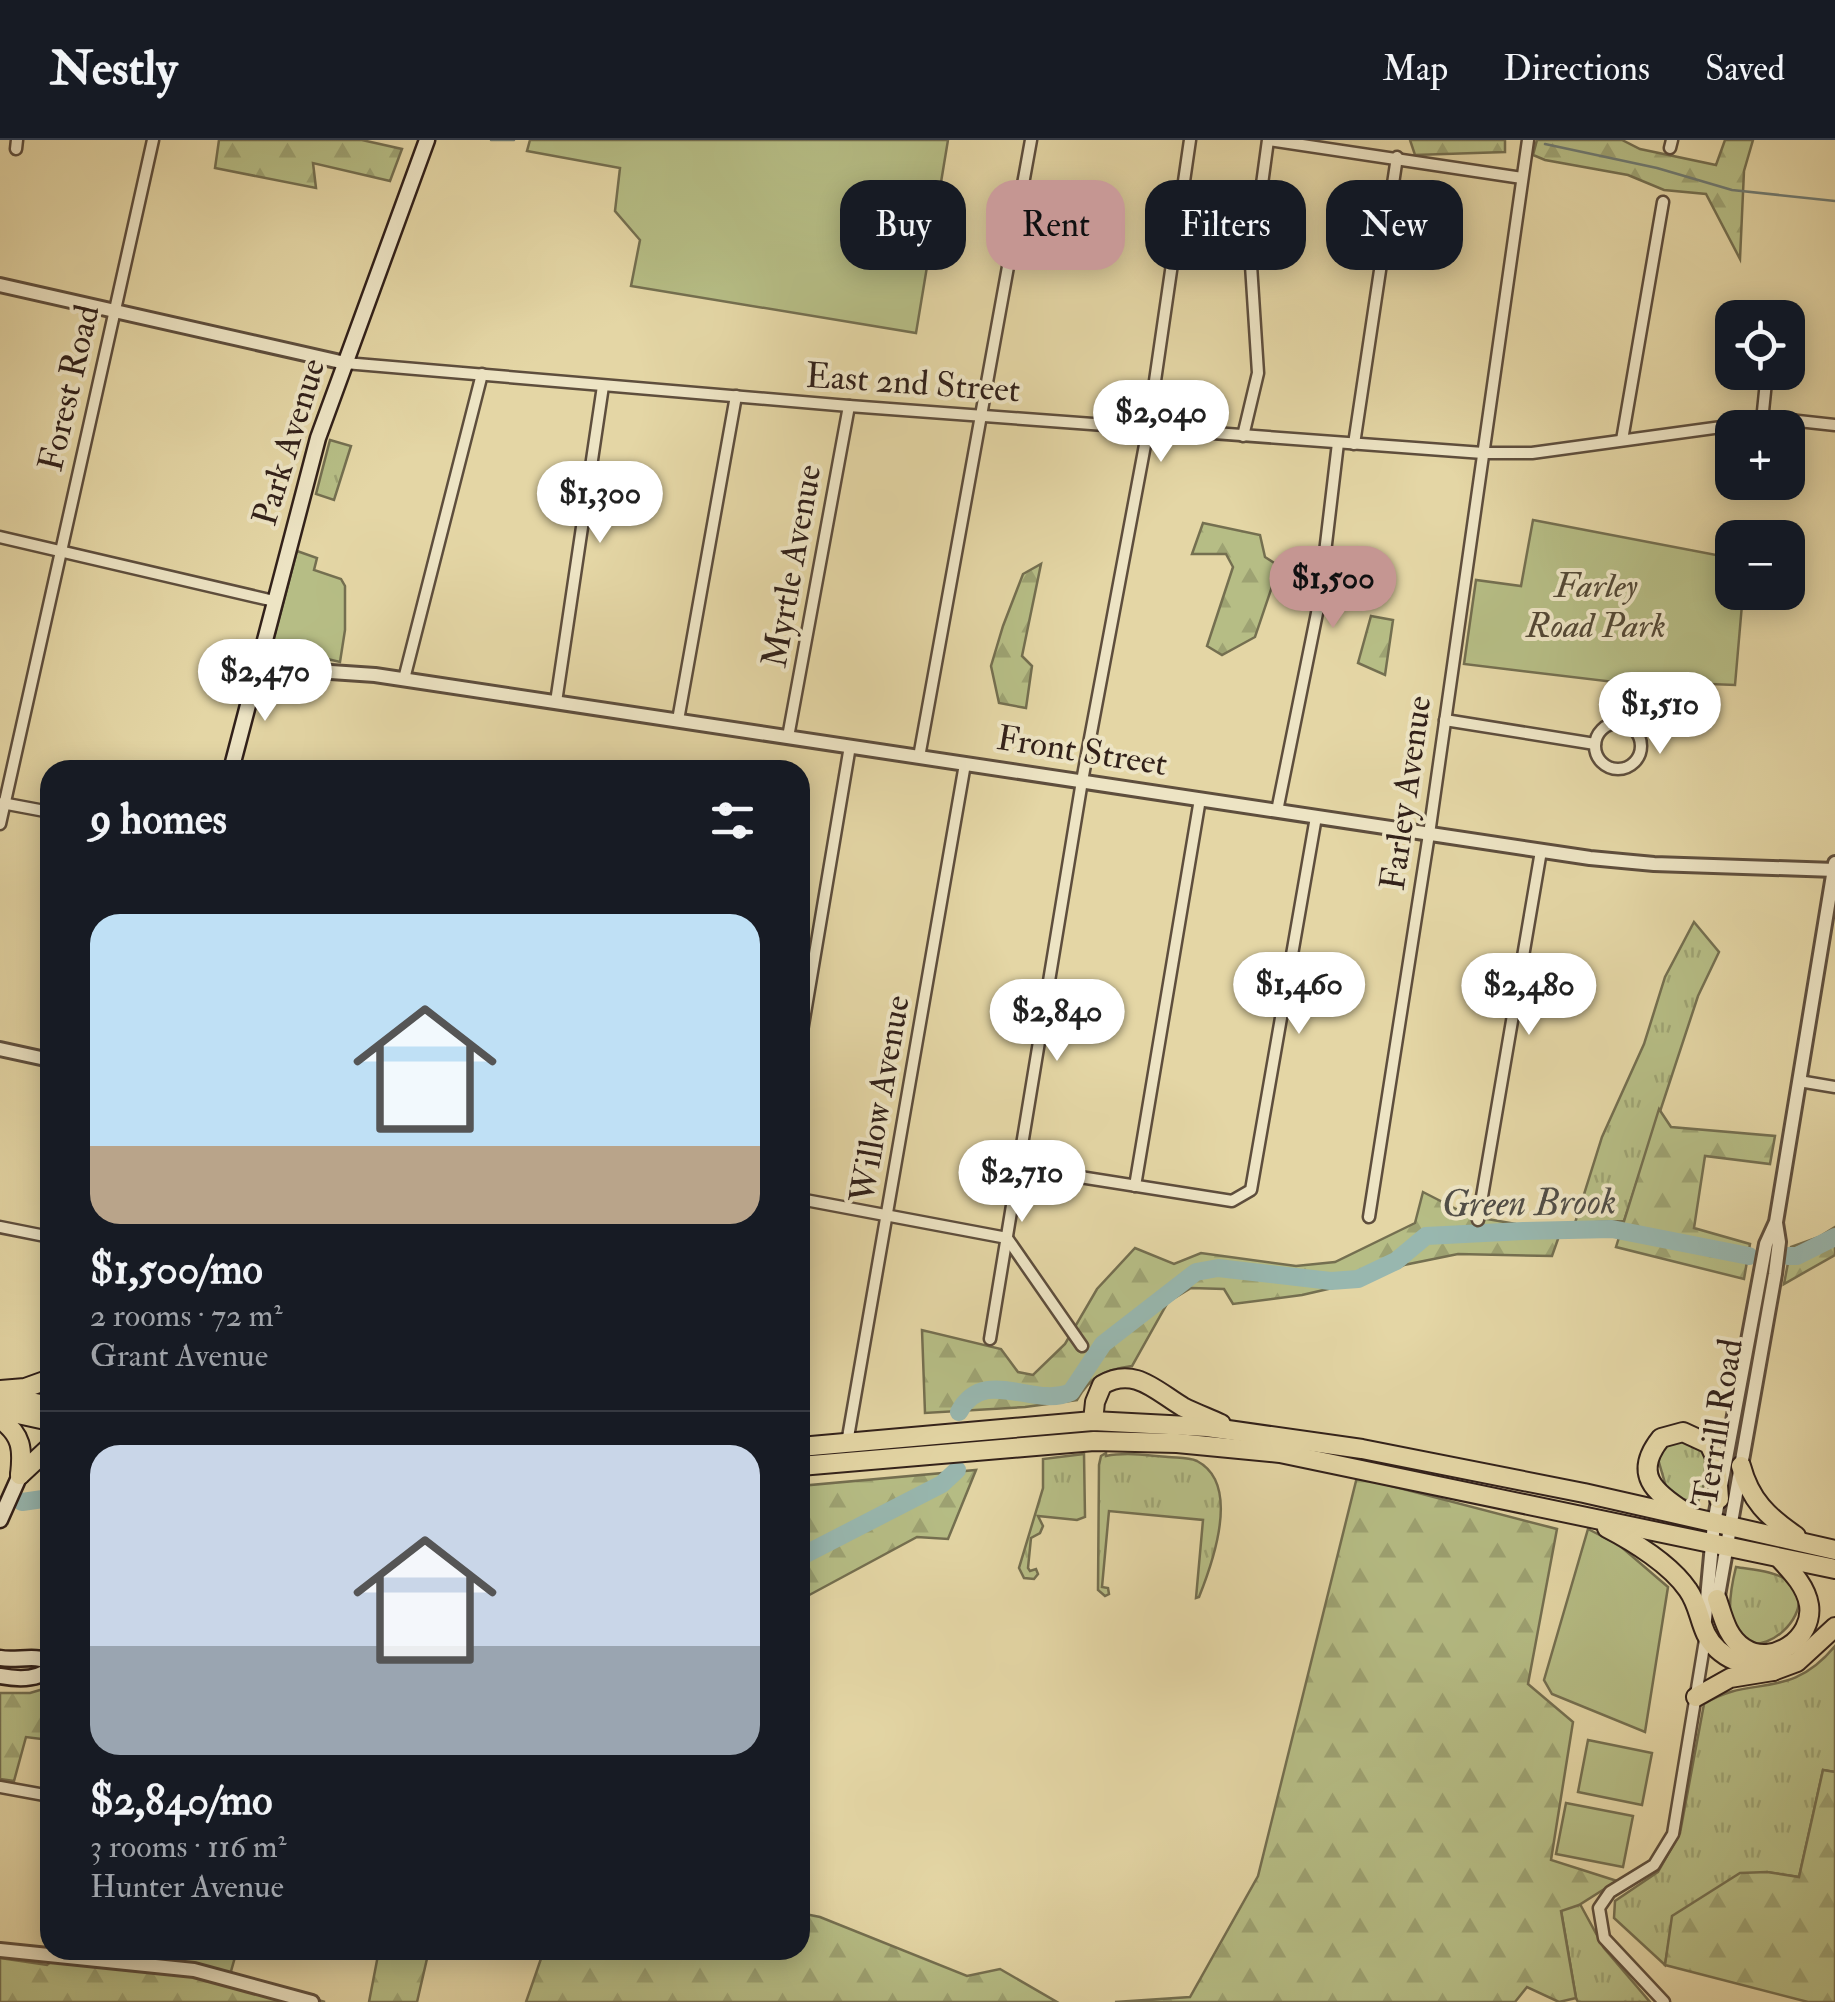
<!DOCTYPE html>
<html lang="en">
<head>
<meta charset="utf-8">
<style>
	:root { --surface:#171b24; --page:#242831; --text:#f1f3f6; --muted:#9ea1a6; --line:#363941; --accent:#c59692 }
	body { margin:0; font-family:"IM FELL Double Pica",serif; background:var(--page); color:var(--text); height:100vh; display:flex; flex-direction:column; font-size:38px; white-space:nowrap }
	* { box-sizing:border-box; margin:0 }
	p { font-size:32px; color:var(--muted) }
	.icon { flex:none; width:55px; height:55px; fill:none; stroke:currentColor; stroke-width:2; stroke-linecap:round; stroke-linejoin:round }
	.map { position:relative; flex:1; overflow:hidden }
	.details { position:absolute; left:40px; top:620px; width:770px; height:1200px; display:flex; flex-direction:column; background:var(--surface); border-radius:30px; box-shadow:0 5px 25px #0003 }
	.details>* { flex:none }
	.guide { position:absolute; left:840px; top:40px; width:845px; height:90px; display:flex; gap:20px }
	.fabs { position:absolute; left:1715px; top:160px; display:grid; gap:20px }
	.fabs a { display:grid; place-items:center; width:90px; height:90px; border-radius:20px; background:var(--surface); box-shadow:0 5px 25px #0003; font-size:50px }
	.price { position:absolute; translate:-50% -85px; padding:0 22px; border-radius:35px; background:#fff; color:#222; font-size:32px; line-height:65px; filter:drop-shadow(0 2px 5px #0008) }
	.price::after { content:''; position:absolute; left:50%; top:60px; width:30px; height:22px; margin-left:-15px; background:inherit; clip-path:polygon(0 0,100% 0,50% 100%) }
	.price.current { background:var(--accent); color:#111 }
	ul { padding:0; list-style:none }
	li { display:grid; align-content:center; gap:20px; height:530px; padding:0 50px }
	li+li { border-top:2px solid var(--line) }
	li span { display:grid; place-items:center; height:310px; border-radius:30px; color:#555 }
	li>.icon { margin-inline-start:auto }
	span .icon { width:180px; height:180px; fill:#fffc; stroke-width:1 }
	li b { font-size:42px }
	h2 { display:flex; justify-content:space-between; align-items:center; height:120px; padding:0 50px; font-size:42px }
	.pill { padding:0 35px; border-radius:30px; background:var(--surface); box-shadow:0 5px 25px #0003; font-size:35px; line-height:90px }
	.pill.current { background:var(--accent); color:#111 }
	header { display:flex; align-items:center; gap:60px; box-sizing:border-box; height:140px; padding:0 50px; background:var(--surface); border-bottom:2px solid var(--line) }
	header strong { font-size:48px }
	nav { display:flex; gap:55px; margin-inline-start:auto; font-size:35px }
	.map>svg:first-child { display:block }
	.grass { fill:url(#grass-tufts); stroke:#746f50; stroke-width:2.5 }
	.forest { fill:url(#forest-firs); stroke:#746f50; stroke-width:2.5 }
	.park { fill:#b6bd85; stroke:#746f50; stroke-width:2.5 }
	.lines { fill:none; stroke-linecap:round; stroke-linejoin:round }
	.stream { stroke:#6f7b73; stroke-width:2.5 }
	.river { stroke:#98b7af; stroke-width:18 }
	.minor-casing { stroke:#5e4e3d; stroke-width:15 }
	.tertiary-casing { stroke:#5e4e3d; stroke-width:18 }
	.secondary-casing { stroke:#32211a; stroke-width:19 }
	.trunk-casing { stroke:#32211a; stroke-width:22 }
	.minor { stroke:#ede4c4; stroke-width:10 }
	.tertiary { stroke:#ede4c4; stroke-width:12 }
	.secondary { stroke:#ede4c4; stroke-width:14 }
	.trunk { stroke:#e4d6a5; stroke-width:18 }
	.labels { text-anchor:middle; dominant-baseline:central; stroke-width:8; stroke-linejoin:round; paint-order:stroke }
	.street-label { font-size:35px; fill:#32211a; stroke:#ede4c4 }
	.park-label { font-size:35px; font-style:italic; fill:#534835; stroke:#ede4c4 }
	.water-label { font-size:38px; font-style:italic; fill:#514e47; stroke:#ede4c4 }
</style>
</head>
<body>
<header>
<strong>Nestly</strong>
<nav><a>Map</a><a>Directions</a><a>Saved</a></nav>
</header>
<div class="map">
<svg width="1835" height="1862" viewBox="0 0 1835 1862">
	<defs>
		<pattern id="grass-tufts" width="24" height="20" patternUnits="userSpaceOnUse" patternTransform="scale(2.5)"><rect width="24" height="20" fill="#b6bd85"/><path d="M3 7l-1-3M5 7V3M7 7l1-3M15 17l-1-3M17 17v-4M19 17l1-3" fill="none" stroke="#9da272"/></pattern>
		<pattern id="forest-firs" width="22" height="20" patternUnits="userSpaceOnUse" patternTransform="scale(2.5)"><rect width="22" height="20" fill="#b6bd85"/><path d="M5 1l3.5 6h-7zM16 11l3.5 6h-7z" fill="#9da272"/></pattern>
	</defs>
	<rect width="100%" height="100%" fill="#e4d6a5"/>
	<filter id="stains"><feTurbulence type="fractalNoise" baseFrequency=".002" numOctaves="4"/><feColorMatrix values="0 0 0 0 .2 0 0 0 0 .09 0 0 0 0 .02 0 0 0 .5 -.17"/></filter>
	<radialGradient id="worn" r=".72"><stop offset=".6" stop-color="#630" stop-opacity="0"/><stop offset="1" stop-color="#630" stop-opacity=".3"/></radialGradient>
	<g class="grass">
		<polygon points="330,300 351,306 334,360 316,354"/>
		<polygon points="1694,782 1719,812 1698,856 1624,1081 1575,1083 1602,997 1644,904 1665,837"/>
		<polygon points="1679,1298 1705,1310 1705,1341 1698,1362 1669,1357 1656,1312 1664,1304"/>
		<path d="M1106,1313V1316C1125,1312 1148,1315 1168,1317C1179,1318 1188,1317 1197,1321C1241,1344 1213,1422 1199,1457L1196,1458L1203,1380L1109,1371L1102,1447L1108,1448L1109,1454L1105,1456L1098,1450L1099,1325L1101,1316Z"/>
		<polygon points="1084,1314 1085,1377 1077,1380 1038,1376 1043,1386 1040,1393 1031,1398 1028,1428 1030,1431 1036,1429 1038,1434 1034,1439 1024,1438 1019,1428 1043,1348 1043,1319"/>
		<path d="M1736,1427C1754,1430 1774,1431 1789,1441C1835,1481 1701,1567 1736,1427Z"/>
		<path d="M1835,1506V1632L1823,1630L1799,1737L1767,1732L1673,1776L1665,1825L1614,1778L1615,1761L1658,1732L1680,1693L1704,1564C1750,1534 1789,1562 1835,1506Z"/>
		<polygon points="1580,1764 1604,1808 1650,1862 1578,1862 1576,1858 1561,1770"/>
	</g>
	<g class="forest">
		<polygon points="219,0 362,0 402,9 390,41 313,23 316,48 215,28"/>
		<polygon points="1410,0 1505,0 1505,12 1415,15"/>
		<polygon points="1537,0 1622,0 1640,9 1716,25 1725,0 1753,0 1744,31 1740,119 1706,54 1664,50 1628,35 1545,20 1533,15"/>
		<polygon points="1203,383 1260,395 1265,417 1279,426 1255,497 1222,515 1207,506 1233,427 1226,414 1192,414"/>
		<polygon points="1041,424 1022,516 1032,526 1026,568 999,563 991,526 1003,486 1023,434"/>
		<polygon points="1371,476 1393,480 1385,535 1358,523"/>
		<polygon points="1659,969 1671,987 1775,996 1770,1024 1705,1016 1694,1088 1750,1104 1744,1139 1616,1107"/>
		<path d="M1423,1052L1470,1076L1516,1084L1563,1085L1552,1116L1458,1114L1404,1125L1376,1138L1302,1155L1233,1164L1224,1149L1191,1148L1168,1162L1132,1226C1105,1230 1091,1235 1077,1260L1025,1267L925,1273L922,1190L1001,1209L1018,1232L1033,1235L1065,1204L1097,1149L1135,1108L1174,1124L1201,1113L1296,1126L1335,1122L1415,1083Z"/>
		<polygon points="1835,1087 1835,1115 1784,1144 1791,1107 1819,1097"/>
		<polygon points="976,1330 948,1399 917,1397 800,1460 800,1346"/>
		<polygon points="1357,1337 1557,1389 1528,1544 1573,1582 1551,1720 1617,1741 1579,1765 1561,1771 1576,1858 1559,1862 1527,1847 1515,1862 1115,1862 1190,1857 1258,1736"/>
		<polygon points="50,1547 50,1600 26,1597 14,1641 0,1639 0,1553 30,1553"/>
		<polygon points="1823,1630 1835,1632 1835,1862 1808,1862 1665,1825 1672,1776 1740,1733 1767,1732 1799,1737"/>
		<polygon points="800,1773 820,1777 967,1836 1000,1829 1057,1862 526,1862 544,1810 800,1810"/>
		<polygon points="66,1810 237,1810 230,1835 325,1862 0,1862 0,1818 47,1825"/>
		<polygon points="379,1810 429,1810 417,1862 369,1862"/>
	</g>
	<g class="park">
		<polygon points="530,0 948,0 916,193 631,146 640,100 615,71 620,28 527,11"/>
		<polygon points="1533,380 1732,418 1732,452 1743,453 1735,545 1684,543 1681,550 1464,524 1476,440 1521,446"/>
		<polygon points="297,411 317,418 314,430 341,439 345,446 345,490 340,522 277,507 273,501"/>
		<polygon points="1588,1389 1619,1405 1668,1447 1645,1592 1552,1554 1544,1540"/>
		<polygon points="1588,1600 1652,1613 1642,1665 1578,1652"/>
		<polygon points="1566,1663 1633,1676 1623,1727 1556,1714"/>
	</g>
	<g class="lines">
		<g class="stream">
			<polyline points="491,0 514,0"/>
			<polyline points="1545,4 1657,28 1732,50 1835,61"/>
		</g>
		<g class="river">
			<polyline points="1788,1116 1797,1116 1835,1097"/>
			<path d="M959,1272C984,1225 1034,1269 1071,1252L1103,1204L1196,1132L1218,1128L1331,1141L1358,1139L1396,1121L1426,1096L1523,1091L1612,1089L1749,1116"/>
			<polyline points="22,1362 50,1358"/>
			<polyline points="800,1417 942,1344 957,1330"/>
		</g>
		<defs>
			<g id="minor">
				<polyline points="1269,0 1522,38"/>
				<polyline points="1670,8 1672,0"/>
				<polyline points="16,9 17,0"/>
				<polyline points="1772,178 1772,171"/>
				<polyline points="345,223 849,266 1483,313 1532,313 1780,279 1835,285"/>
				<polyline points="1762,281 1767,232"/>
				<polyline points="1243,296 1258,233 1251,125 1268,0"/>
				<polyline points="1622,300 1663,62"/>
				<polyline points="1354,304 1397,17"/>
				<polyline points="0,397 274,461"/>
				<polyline points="404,539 482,234"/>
				<polyline points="556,562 603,246"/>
				<polyline points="678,580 736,256"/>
				<polyline points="1445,580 1595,604"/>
				<circle cx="1618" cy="606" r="23"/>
				<polyline points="788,597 849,266"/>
				<polyline points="919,617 1031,0"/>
				<polyline points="2,663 50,672"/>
				<polyline points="1277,671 1319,463 1338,303"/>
				<polyline points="0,684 153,0"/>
				<polyline points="800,903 850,606"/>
				<polyline points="1799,941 1835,947"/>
				<polyline points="1080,1037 1232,1061 1251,1050 1316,677"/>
				<polyline points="1135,1046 1200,659"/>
				<polyline points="800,1059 1007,1098 1082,1206"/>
				<polyline points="1369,1077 1429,694 1528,0"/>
				<polyline points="1478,1080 1541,711"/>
				<polyline points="0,1087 50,1097"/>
				<polyline points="990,1199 1082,641 1148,289 1190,0"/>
				<polyline points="847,1303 965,624"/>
				<polyline points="0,1647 50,1656"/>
				<polyline points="1664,1862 1604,1798 1599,1768 1610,1752 1654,1725 1673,1694 1706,1494"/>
			</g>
			<g id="tertiary">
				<polyline points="0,145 345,223"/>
				<polyline points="262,506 317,527"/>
				<polyline points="257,527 375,535 1590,718 1654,724 1835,730"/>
				<polyline points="0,909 50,920"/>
				<polyline points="1716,1467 1775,1134 1779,1102 1776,1083"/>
				<polyline points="1705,1480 1714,1383 1766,1104 1776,1082 1835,723"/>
				<polyline points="0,1810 194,1830 312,1862"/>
			</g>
			<g id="secondary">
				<polyline points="231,630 318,298 427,0"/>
				<polyline points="0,1380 20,1335"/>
				<path d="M0,1518C16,1521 36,1514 50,1522"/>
				<path d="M0,1536C16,1539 38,1541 50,1528"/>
			</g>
			<g id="trunk">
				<polyline points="0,1250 25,1248 50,1239"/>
				<polyline points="2,1256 50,1266"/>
				<polyline points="0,1270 50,1281"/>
				<path d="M0,1279C22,1295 23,1309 20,1335"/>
				<path d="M1093,1281L1095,1262L1102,1245C1134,1226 1156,1251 1183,1267C1195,1273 1208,1278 1221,1284"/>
				<polyline points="800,1307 1093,1281 1207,1287 1362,1309 1584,1353 1835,1410"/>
				<polyline points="800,1326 1094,1301 1177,1303 1280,1313 1835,1429"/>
				<path d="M1741,1326C1750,1360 1768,1377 1796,1396"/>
				<polyline points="20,1335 50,1307"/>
				<path d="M1685,1372C1654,1352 1632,1334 1661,1298L1683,1292L1709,1304L1716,1319L1719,1359"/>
				<path d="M1607,1388C1634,1402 1671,1425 1688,1450C1698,1464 1699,1479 1706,1494C1719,1520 1747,1526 1773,1531"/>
				<path d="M1717,1459C1723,1477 1727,1497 1744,1508C1772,1527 1814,1498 1809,1465C1806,1446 1791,1431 1779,1418"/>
				<polyline points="1696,1557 1730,1538 1773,1531 1797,1522 1835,1487"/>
			</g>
		</defs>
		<use href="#minor" class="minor-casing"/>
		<use href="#tertiary" class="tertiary-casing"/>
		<use href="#secondary" class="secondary-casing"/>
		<use href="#trunk" class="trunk-casing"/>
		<use href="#minor" class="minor"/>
		<use href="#tertiary" class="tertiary"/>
		<use href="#secondary" class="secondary"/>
		<use href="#trunk" class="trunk"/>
	</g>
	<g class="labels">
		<g class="street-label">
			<text transform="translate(913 243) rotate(4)">East 2nd Street</text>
			<text transform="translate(69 248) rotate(-77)">Forest Road</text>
			<text transform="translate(289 302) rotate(-73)">Park Avenue</text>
			<text transform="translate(792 426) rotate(-80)">Myrtle Avenue</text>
			<text transform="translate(1082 611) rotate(9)">Front Street</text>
			<text transform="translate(1406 653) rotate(-82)">Farley Avenue</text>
			<text transform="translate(880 959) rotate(-80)">Willow Avenue</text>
			<text transform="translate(1718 1283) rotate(-81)">Terrill Road</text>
		</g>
		<g class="park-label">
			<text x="1596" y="446">Farley<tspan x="1596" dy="40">Road Park</tspan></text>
		</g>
		<g class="water-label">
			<text transform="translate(1529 1063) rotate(-1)">Green Brook</text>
		</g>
	</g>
	<rect width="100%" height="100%" filter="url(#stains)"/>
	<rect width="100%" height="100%" fill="url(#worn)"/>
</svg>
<div class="fabs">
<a><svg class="icon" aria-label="locate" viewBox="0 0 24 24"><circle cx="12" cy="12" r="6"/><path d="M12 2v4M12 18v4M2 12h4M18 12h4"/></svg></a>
<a>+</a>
<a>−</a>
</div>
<b class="price" style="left:1161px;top:325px">$2,040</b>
<b class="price" style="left:600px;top:406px">$1,300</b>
<b class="price current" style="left:1333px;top:491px">$1,500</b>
<b class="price" style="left:265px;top:584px">$2,470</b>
<b class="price" style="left:1660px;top:617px">$1,510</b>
<b class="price" style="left:1299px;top:897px">$1,460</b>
<b class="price" style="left:1529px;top:898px">$2,480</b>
<b class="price" style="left:1057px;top:924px">$2,840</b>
<b class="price" style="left:1022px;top:1085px">$2,710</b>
<div class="guide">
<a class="pill">Buy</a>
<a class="pill current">Rent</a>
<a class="pill">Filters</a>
<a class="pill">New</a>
</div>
<section class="details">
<h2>9 homes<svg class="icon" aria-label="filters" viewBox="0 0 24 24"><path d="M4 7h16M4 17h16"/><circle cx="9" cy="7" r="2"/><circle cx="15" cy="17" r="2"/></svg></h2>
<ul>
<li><span style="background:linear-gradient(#bfe0f5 75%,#b9a48a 0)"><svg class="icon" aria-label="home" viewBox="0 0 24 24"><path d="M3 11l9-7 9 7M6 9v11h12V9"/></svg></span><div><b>$1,500/mo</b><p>2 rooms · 72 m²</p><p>Grant Avenue</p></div></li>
<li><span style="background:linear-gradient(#c9d6e8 65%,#9aa5b1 0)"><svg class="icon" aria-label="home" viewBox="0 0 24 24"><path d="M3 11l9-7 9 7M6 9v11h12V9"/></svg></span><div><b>$2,840/mo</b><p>3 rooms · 116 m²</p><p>Hunter Avenue</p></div></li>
</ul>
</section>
</div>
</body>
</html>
